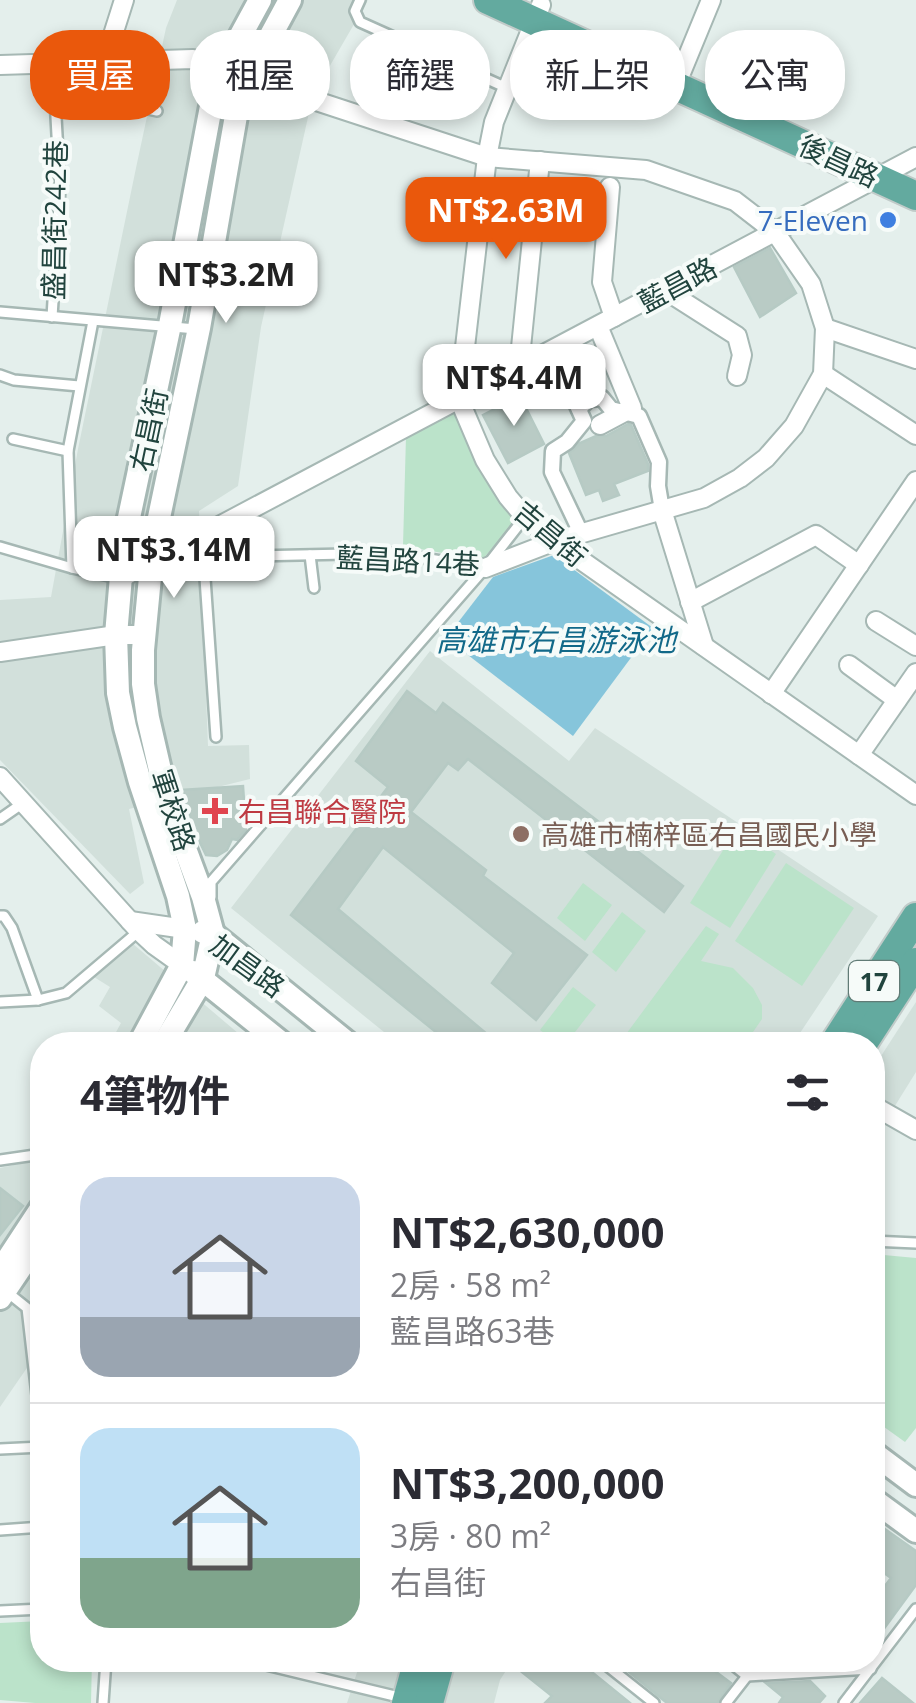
<!DOCTYPE html>
<html lang="zh-TW">
<head>
<meta charset="utf-8">
<style>
	:root { --surface:#fff; --page:#f2f2f3; --text:#2b2b33; --muted:#7c7c81; --line:#e1e1e2; --accent:#ea580c }
	body { margin:0; font-family:"Open Sans","Noto Sans TC",sans-serif; background:var(--page); color:var(--text); height:100vh; display:flex; flex-direction:column; font-size:38px; white-space:nowrap }
	* { box-sizing:border-box; margin:0 }
	p { font-size:32px; color:var(--muted) }
	.icon { flex:none; width:55px; height:55px; fill:none; stroke:currentColor; stroke-width:2; stroke-linecap:round; stroke-linejoin:round }
	.map { position:relative; flex:1; overflow:hidden }
	.sheet { position:absolute; left:30px; top:1032px; width:855px; height:640px; display:flex; flex-direction:column; background:var(--surface); border-radius:40px; box-shadow:0 5px 15px #0003 }
	.sheet>* { flex:none }
	.guide { position:absolute; left:30px; top:30px; width:858px; height:90px; display:flex; gap:20px }
	.price { position:absolute; translate:-50% -85px; padding:0 22px; border-radius:20px; background:#fff; color:#222; font-size:32px; line-height:65px; filter:drop-shadow(0 2px 5px #0008) }
	.price::after { content:''; position:absolute; left:50%; top:60px; width:30px; height:22px; margin-left:-15px; background:inherit; clip-path:polygon(0 0,100% 0,50% 100%) }
	.price.on { background:var(--accent); color:#fff }
	ul { padding:0; list-style:none }
	li { display:flex; align-items:center; gap:30px; height:250px; padding:0 50px }
	li+li { border-top:2px solid var(--line) }
	li span { display:grid; place-items:center; flex:none; width:280px; height:200px; border-radius:30px; color:#555 }
	li>.icon { margin-inline-start:auto }
	span .icon { width:120px; height:120px; fill:#fffc; stroke-width:1 }
	li b { font-size:42px }
	h2 { display:flex; justify-content:space-between; align-items:center; height:120px; padding:0 50px; font-size:42px }
	.pill { padding:0 35px; border-radius:40px; background:var(--surface); box-shadow:0 5px 15px #0003; font-size:35px; line-height:90px }
	.pill.on { background:var(--accent); color:#fff }
	.map>svg:first-child { display:block }
	.built { fill:#d2e0db }
	.green { fill:#bbe3ca }
	.water { fill:#86c5db }
	.building { fill:#b9cbc5; stroke:#b6cac4; stroke-width:2.5 }
	.lines { fill:none; stroke-linecap:round; stroke-linejoin:round }
	.service-casing { stroke:#a6b8b4; stroke-width:14 }
	.pedestrian-casing { stroke:#a6b8b4; stroke-width:19 }
	.minor-casing { stroke:#a6b8b4; stroke-width:22 }
	.tertiary-casing { stroke:#a6b8b4; stroke-width:28 }
	.primary-casing { stroke:#c1cbc9; stroke-width:32 }
	.service { stroke:#fff; stroke-width:9 }
	.pedestrian { stroke:#fff; stroke-width:14 }
	.minor { stroke:#fff; stroke-width:18 }
	.tertiary { stroke:#fff; stroke-width:22 }
	.primary { stroke:#63aa9f; stroke-width:28 }
	.shop-dot { fill:#3f7fe0; stroke:#f6fbf9; stroke-width:4 }
	.health-dot { fill:#e0444e; stroke:#f6fbf9; stroke-width:4 }
	.education-dot { fill:#8d6e63; stroke:#f6fbf9; stroke-width:4 }
	.labels { text-anchor:middle; dominant-baseline:central; stroke-width:8; stroke-linejoin:round; paint-order:stroke }
	.shield { fill:#f6fbf9; stroke:#617b76; stroke-width:2.5 }
	.shield-label { font-size:25px; font-weight:bold; fill:#21443e }
	.street-label { font-size:28px; fill:#21443e; stroke:#f6fbf9 }
	.shop-label { font-size:28px; fill:#366cbe; stroke:#f6fbf9; text-anchor:end }
	.health-label { font-size:28px; fill:#be3a42; stroke:#f6fbf9; text-anchor:start }
	.education-label { font-size:28px; fill:#785e54; stroke:#f6fbf9; text-anchor:start }
	.water-label { font-size:30px; font-style:italic; fill:#126989; stroke:#f6fbf9 }
</style>
</head>
<body>
<div class="map">
<svg width="916" height="1703" viewBox="0 0 916 1703">
	<rect width="100%" height="100%" fill="#e4efec"/>
	<g class="built">
		<polygon points="177,0 368,0 313,95 261,327 238,486 199,511 208,746 249,745 250,779 129,809 144,883 130,894 0,760 0,600 51,597 78,449 136,168 166,28"/>
		<polygon points="430,651 569,761 595,728 878,916 792,1045 400,1045 231,908"/>
		<polygon points="133,944 252,1045 109,1045 121,1023 99,1006 110,987 94,977"/>
		<polygon points="916,1002 916,1072 893,1109 873,1097 872,1070"/>
		<polygon points="42,1159 42,1346 0,1407 0,1168"/>
		<polygon points="361,1660 513,1660 500,1680 494,1703 347,1703"/>
	</g>
	<g class="green">
		<polygon points="456,408 518,518 482,560 403,546 406,436"/>
		<polygon points="737,828 776,854 730,928 690,903"/>
		<polygon points="786,863 854,908 802,986 735,941"/>
		<polygon points="583,883 612,905 585,941 557,918"/>
		<polygon points="622,912 646,931 616,972 592,952"/>
		<polygon points="706,926 719,934 701,961 733,968 753,988 762,1005 762,1019 744,1045 618,1045"/>
		<polygon points="573,987 596,1005 565,1045 560,1045 540,1030"/>
		<polygon points="873,1254 916,1258 916,1428 905,1442 873,1419"/>
		<polygon points="42,1621 42,1660 92,1660 91,1703 35,1703 0,1700 0,1623"/>
	</g>
	<polygon class="water" points="554,555 653,628 573,736 446,638 493,577"/>
	<g class="building">
		<polygon points="770,248 796,293 760,317 734,267"/>
		<polygon points="520,396 544,444 508,463 483,415"/>
		<polygon points="628,424 631,425 648,464 648,471 614,484 619,495 603,501 599,490 586,495 569,453 580,443 596,436 606,436"/>
		<polygon points="407,691 436,713 443,703 683,886 664,912 468,759 458,770 448,763 411,812 486,870 483,876 587,955 536,1020 492,983 514,953 383,847 338,909 500,1045 452,1045 291,915 388,787 356,761"/>
		<polygon points="243,786 246,830 237,840 232,839 227,850 217,856 206,855 194,830 182,790"/>
		<polygon points="0,1188 23,1206 0,1235"/>
		<polygon points="872,1520 916,1551 916,1585 872,1645 872,1603 891,1578 872,1564"/>
		<polygon points="507,1660 577,1660 630,1703 545,1703 552,1696"/>
		<polygon points="630,1660 700,1660 731,1683 718,1703 667,1703 624,1668"/>
		<polygon points="882,1678 913,1703 860,1703"/>
		<polygon points="810,1681 825,1696 819,1703 779,1703 783,1697 766,1683"/>
	</g>
	<g class="lines">
		<defs>
			<g id="service">
				<polyline points="360,0 355,11 360,22 507,88"/>
				<polyline points="126,60 130,105 157,111"/>
				<polyline points="0,312 196,329"/>
				<polyline points="52,317 60,189 53,63"/>
				<polyline points="0,375 14,380 79,386"/>
				<polyline points="13,439 68,451"/>
				<polyline points="202,535 216,737"/>
				<polyline points="0,547 72,568 118,578"/>
				<polyline points="310,555 314,588"/>
				<polyline points="204,557 392,553 485,568"/>
				<polyline points="72,568 68,451 93,321"/>
				<polyline points="0,819 23,803"/>
				<polyline points="211,897 211,882 485,568 525,517"/>
				<polyline points="0,916 4,916 12,928 38,1000"/>
				<polyline points="0,1002 38,1000 66,993 139,931"/>
				<polyline points="0,1160 42,1154"/>
				<polyline points="872,1241 916,1243"/>
				<polyline points="7,1292 27,1308 42,1439"/>
				<polyline points="0,1449 42,1447"/>
				<polyline points="0,1530 42,1527"/>
				<polyline points="0,1611 42,1609"/>
				<polyline points="245,1660 403,1698"/>
				<polyline points="600,1660 654,1703"/>
				<polyline points="727,1660 747,1676 871,1669"/>
				<polyline points="103,1703 106,1660"/>
				<polyline points="726,1703 747,1676"/>
				<polyline points="844,1703 916,1609"/>
			</g>
			<g id="pedestrian">
				<polyline points="552,350 584,421 567,442 553,451 552,472 581,533"/>
				<polyline points="579,409 589,399 602,398 611,409 639,416 659,462 658,486 662,510"/>
			</g>
			<g id="minor">
				<polyline points="541,5 494,122 487,157 459,399 485,460 508,497 525,517 568,551 916,795"/>
				<polyline points="105,60 124,0"/>
				<polyline points="0,65 193,59 208,62 249,79 487,157 646,170 735,201 775,232 811,284 825,328 823,374 794,426 766,458 740,478 704,498 555,541 485,568"/>
				<polyline points="676,85 711,0"/>
				<polyline points="610,187 602,282 614,317"/>
				<polyline points="665,290 737,336 742,355 737,376"/>
				<polyline points="598,326 632,408 600,425"/>
				<polyline points="825,328 916,359"/>
				<polyline points="519,367 540,161"/>
				<polyline points="823,374 916,435"/>
				<polyline points="662,510 704,646"/>
				<polyline points="121,578 916,157"/>
				<polyline points="690,602 816,535 859,565"/>
				<polyline points="876,621 916,646"/>
				<polyline points="0,652 116,635 144,635"/>
				<polyline points="849,665 897,700"/>
				<polyline points="771,694 916,481"/>
				<polyline points="859,755 916,673"/>
				<polyline points="0,777 139,931 154,945 182,965"/>
				<polyline points="130,921 185,929"/>
				<polyline points="872,1105 916,1130"/>
			</g>
			<g id="tertiary">
				<polyline points="203,932 213,934 350,1045"/>
				<polyline points="193,972 284,1045"/>
				<polyline points="139,1045 182,965 185,929 178,896 140,782 125,727 118,693 116,635 124,541 170,325 212,101 223,68 260,0"/>
				<polyline points="163,1045 203,978 213,934 203,897 180,835 160,770 148,718 143,684 143,650 153,546 199,328 237,110 256,63 290,0"/>
				<polyline points="0,1271 42,1207"/>
				<polyline points="0,1298 42,1236"/>
				<polyline points="872,1452 916,1485"/>
				<polyline points="872,1499 916,1531"/>
			</g>
			<g id="primary">
				<polyline points="488,0 916,196"/>
				<polyline points="833,1045 916,917"/>
				<polyline points="862,1045 916,962"/>
				<polyline points="406,1703 418,1660"/>
				<polyline points="429,1703 441,1660"/>
			</g>
		</defs>
		<use href="#service" class="service-casing"/>
		<use href="#pedestrian" class="pedestrian-casing"/>
		<use href="#minor" class="minor-casing"/>
		<use href="#tertiary" class="tertiary-casing"/>
		<use href="#primary" class="primary-casing"/>
		<use href="#service" class="service"/>
		<use href="#pedestrian" class="pedestrian"/>
		<use href="#minor" class="minor"/>
		<use href="#tertiary" class="tertiary"/>
		<use href="#primary" class="primary"/>
	</g>
	<circle class="shop-dot" cx="888" cy="220" r="10"/>
	<path class="health-dot" d="M210 796h10v10h10v10h-10v10h-10v-10h-10v-10h10z"/>
	<circle class="education-dot" cx="521" cy="834" r="10"/>
	<g class="labels">
		<rect class="shield" x="849" y="961" width="50" height="40" rx="8"/>
		<g class="shield-label">
			<text x="874" y="981">17</text>
		</g>
		<g class="street-label">
			<text transform="translate(839 160) rotate(25)">後昌路</text>
			<text transform="translate(54 220) rotate(-89)">盛昌街242巷</text>
			<text transform="translate(677 284) rotate(-28)">藍昌路</text>
			<text transform="translate(148 430) rotate(-78)">右昌街</text>
			<text transform="translate(551 533) rotate(40)">吉昌街</text>
			<text transform="translate(408 560) rotate(3)">藍昌路14巷</text>
			<text transform="translate(174 810) rotate(72)">軍校路</text>
			<text transform="translate(248 965) rotate(36)">加昌路</text>
		</g>
		<g class="shop-label">
			<text x="868" y="220">7-Eleven</text>
		</g>
		<g class="health-label">
			<text x="238" y="811">右昌聯合醫院</text>
		</g>
		<g class="education-label">
			<text x="541" y="834">高雄市楠梓區右昌國民小學</text>
		</g>
		<g class="water-label">
			<text x="556" y="639">高雄市右昌游泳池</text>
		</g>
	</g>
</svg>
<b class="price on" style="left:506px;top:262px">NT$2.63M</b>
<b class="price" style="left:226px;top:326px">NT$3.2M</b>
<b class="price" style="left:514px;top:429px">NT$4.4M</b>
<b class="price" style="left:174px;top:601px">NT$3.14M</b>
<div class="guide">
<a class="pill on">買屋</a>
<a class="pill">租屋</a>
<a class="pill">篩選</a>
<a class="pill">新上架</a>
<a class="pill">公寓</a>
</div>
<section class="sheet">
<h2>4筆物件<svg class="icon" aria-label="filters" viewBox="0 0 24 24"><path d="M4 7h16M4 17h16"/><circle cx="9" cy="7" r="2"/><circle cx="15" cy="17" r="2"/></svg></h2>
<ul>
<li><span style="background:linear-gradient(#c9d6e8 70%,#9aa5b1 0)"><svg class="icon" aria-label="home" viewBox="0 0 24 24"><path d="M3 11l9-7 9 7M6 9v11h12V9"/></svg></span><div><b>NT$2,630,000</b><p>2房 · 58 m²</p><p>藍昌路63巷</p></div></li>
<li><span style="background:linear-gradient(#bfe0f5 65%,#7fa58c 0)"><svg class="icon" aria-label="home" viewBox="0 0 24 24"><path d="M3 11l9-7 9 7M6 9v11h12V9"/></svg></span><div><b>NT$3,200,000</b><p>3房 · 80 m²</p><p>右昌街</p></div></li>
</ul>
</section>
</div>
</body>
</html>
